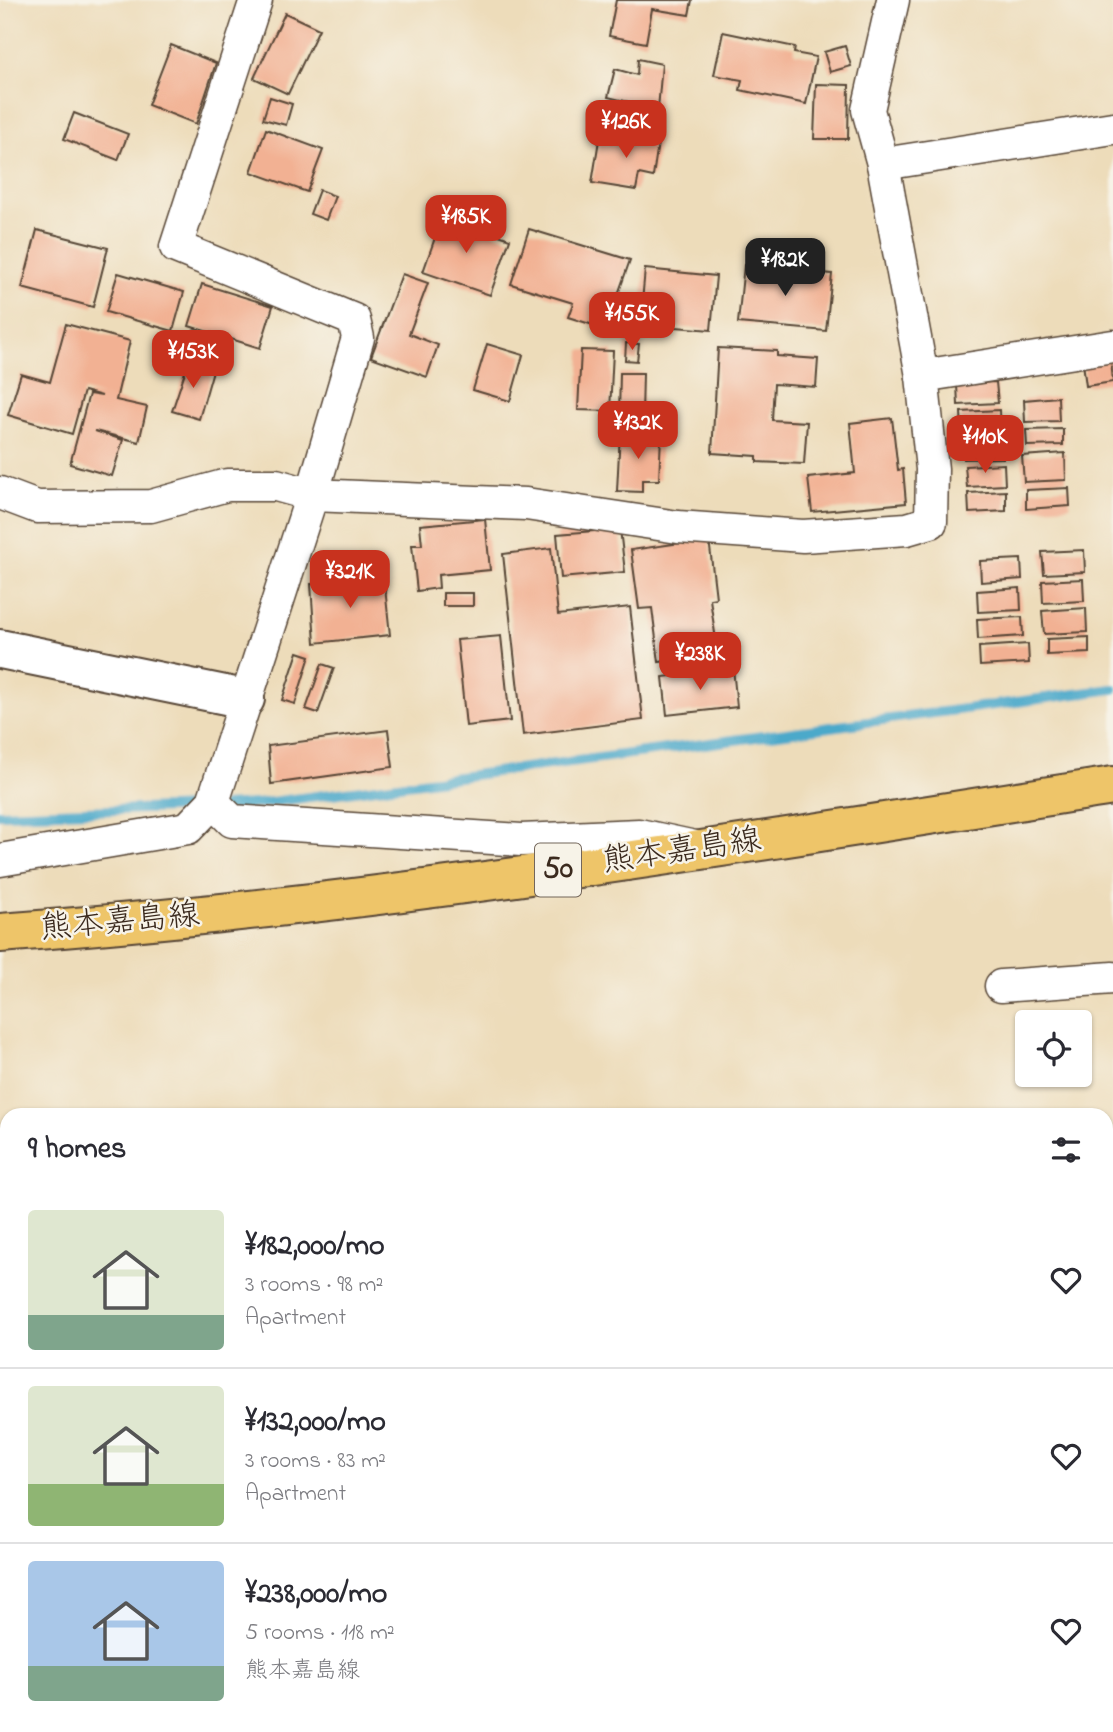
<!DOCTYPE html>
<html lang="en">
<head>
<meta charset="utf-8">
<style>
	:root { --surface:#fff; --page:#f2f2f3; --text:#2b2b33; --muted:#7c7c81; --line:#e1e1e2; --accent:#c8321e }
	body { margin:0; font-family:"Indie Flower","Klee One",sans-serif; background:var(--page); color:var(--text); height:100vh; display:flex; flex-direction:column; font-size:26px; white-space:nowrap }
	* { box-sizing:border-box; margin:0 }
	p { font-size:23px; color:var(--muted) }
	.icon { flex:none; width:38px; height:38px; fill:none; stroke:currentColor; stroke-width:2; stroke-linecap:round; stroke-linejoin:round }
	.map { position:relative; flex:1; overflow:hidden }
	.drawer { position:absolute; left:0px; top:1108px; width:1113px; height:625px; display:flex; flex-direction:column; background:var(--surface); border-radius:21px 21px 0 0; box-shadow:0 2px 5px #0004 }
	.drawer>* { flex:none }
	.buttons { position:absolute; left:1015px; top:1010px; display:grid; gap:14px }
	.buttons a { display:grid; place-items:center; width:77px; height:77px; border-radius:7px; background:var(--surface); box-shadow:0 2px 5px #0004; font-size:35px }
	.price { position:absolute; translate:-50% -60px; padding:0 16px; border-radius:14px; background:var(--accent); color:#fff; font-size:23px; line-height:46px; filter:drop-shadow(0 2px 4px #0008) }
	.price::after { content:''; position:absolute; left:50%; top:42px; width:21px; height:16px; margin-left:-10px; background:inherit; clip-path:polygon(0 0,100% 0,50% 100%) }
	.price.selected { background:#222; color:#fff }
	ul { padding:0; list-style:none }
	li { display:flex; align-items:center; gap:21px; height:175px; padding:0 28px }
	li+li { border-top:2px solid var(--line) }
	li span { display:grid; place-items:center; flex:none; width:196px; height:140px; border-radius:7px; color:#555 }
	li>.icon { margin-inline-start:auto }
	span .icon { width:84px; height:84px; fill:#fffc; stroke-width:1 }
	li b { font-size:30px }
	h2 { display:flex; justify-content:space-between; align-items:center; height:84px; padding:0 28px; font-size:30px }
	.map>svg:first-child { display:block }
	.water { fill:#4ba9ca; stroke:#436a74; stroke-width:2 }
	.lines { fill:none; stroke-linecap:round; stroke-linejoin:round }
	.stream { stroke:#4ba9ca; stroke-width:10 }
	.building { fill:#f2b193 }
	.minor-casing { stroke:#564535; stroke-width:35 }
	.tertiary-casing { stroke:#564535; stroke-width:42 }
	.primary-casing { stroke:#564535; stroke-width:42 }
	.minor { stroke:#fff; stroke-width:32 }
	.tertiary { stroke:#fff; stroke-width:38 }
	.primary { stroke:#eec569; stroke-width:38 }
	.labels { text-anchor:middle; dominant-baseline:central; stroke-width:5; stroke-linejoin:round; paint-order:stroke }
	.shield { fill:#f7f3e8; stroke:#73665b; stroke-width:2 }
	.shield-label { font-size:30px; font-weight:bold; fill:#3b2a1e }
	.street-label { font-size:32px; fill:#3b2a1e; stroke:#f7f3e8 }
</style>
</head>
<body>
<div class="map">
<svg width="1113" height="1732" viewBox="0 0 1113 1732">
	<rect width="100%" height="100%" fill="#f7f3e8"/>
	<filter id="ink" filterUnits="userSpaceOnUse"><feTurbulence type="fractalNoise" baseFrequency=".0143" numOctaves="2"/><feDisplacementMap in="SourceGraphic" scale="14" xChannelSelector="R" yChannelSelector="G"/><feConvolveMatrix kernelMatrix="1 2 1 2 8 2 1 2 1" color-interpolation-filters="sRGB"/></filter>
	<filter id="wash" filterUnits="userSpaceOnUse"><feTurbulence type="fractalNoise" baseFrequency=".00686" numOctaves="4" result="noise"/><feDisplacementMap in="SourceGraphic" scale="28" xChannelSelector="R" yChannelSelector="G"/><feGaussianBlur stdDeviation="1.57" result="paint"/><feColorMatrix in="noise" values="0 0 0 0 0 0 0 0 0 0 0 0 0 0 0 0 0 1.4 0 .05"/><feComposite in="paint" operator="in"/></filter>
	<g filter="url(#wash)">
		<rect width="100%" height="100%" fill="#eddcba"/>
		<polygon class="water" points="1106,1299 1113,1299 1113,1732 0,1732 0,1416 7,1416 7,1726 1106,1726"/>
		<g class="lines">
			<g class="stream">
				<polyline points="225,806 257,804 1113,689"/>
				<polyline points="0,814 200,807"/>
			</g>
		</g>
		<g id="blocks">
			<g class="building">
				<polygon points="616,0 692,0 689,15 652,9 646,43 609,36"/>
				<polygon points="285,13 319,29 288,94 254,78"/>
				<polygon points="723,32 795,47 794,53 816,57 806,104 740,90 742,80 714,75"/>
				<polygon points="171,45 216,63 196,124 148,105"/>
				<polygon points="845,46 851,66 830,72 824,52"/>
				<polygon points="638,59 662,64 658,109 608,97 615,69 637,75"/>
				<polygon points="816,84 849,85 848,139 814,139"/>
				<polygon points="270,97 292,104 286,125 263,119"/>
				<polygon points="74,113 128,134 118,160 64,139"/>
				<polygon points="266,129 323,150 307,192 251,172"/>
				<polygon points="619,130 659,136 653,177 639,174 636,190 592,183 599,140 617,143"/>
				<polygon points="319,190 335,196 326,220 310,214"/>
				<polygon points="443,215 510,239 490,295 423,272"/>
				<polygon points="529,229 630,260 606,329 568,317 573,303 511,284"/>
				<polygon points="37,230 108,248 93,307 22,288"/>
				<polygon points="744,265 832,274 826,331 738,323"/>
				<polygon points="645,269 716,276 711,330 640,324"/>
				<polygon points="118,273 184,292 173,331 106,312"/>
				<polygon points="402,274 428,283 409,334 438,345 427,377 371,357"/>
				<polygon points="202,284 273,306 260,348 189,326"/>
				<polygon points="66,324 130,341 116,400 147,407 139,442 95,431 123,440 112,476 70,464 89,394 102,396 84,391 72,434 8,415 21,374 50,382"/>
				<polygon points="626,343 639,344 637,361 625,360"/>
				<polygon points="487,344 523,355 510,401 473,390"/>
				<polygon points="718,348 777,351 777,356 818,359 816,387 774,384 772,420 807,422 804,464 757,462 757,456 712,453"/>
				<polygon points="581,350 613,351 610,411 578,410"/>
				<polygon points="1111,359 1113,382 1086,386 1083,363"/>
				<polygon points="189,360 214,367 199,419 172,411"/>
				<polygon points="620,373 643,373 642,416 619,416"/>
				<polygon points="996,382 998,403 958,405 957,384"/>
				<polygon points="1058,397 1059,421 1025,422 1024,400"/>
				<polygon points="999,410 1000,429 962,431 961,412"/>
				<polygon points="892,418 898,470 903,469 906,503 812,512 808,478 855,473 850,423"/>
				<polygon points="1063,429 1063,445 1027,446 1026,430"/>
				<polygon points="620,432 661,436 659,480 642,480 642,492 617,491"/>
				<polygon points="1001,435 1003,458 964,459 964,437"/>
				<polygon points="1065,453 1066,480 1024,482 1022,456"/>
				<polygon points="1004,464 1005,485 967,487 965,466"/>
				<polygon points="1069,488 1070,506 1026,509 1026,490"/>
				<polygon points="1006,491 1006,511 969,513 968,493"/>
				<polygon points="485,519 490,570 438,575 439,588 417,591 412,545 422,545 420,525"/>
				<polygon points="620,529 625,572 561,578 557,534"/>
				<polygon points="709,539 716,598 710,599 718,654 659,662 652,608 639,609 631,550"/>
				<polygon points="551,548 558,615 630,607 643,720 523,735 503,554"/>
				<polygon points="1084,550 1085,572 1044,574 1042,552"/>
				<polygon points="1021,559 1022,579 981,582 980,561"/>
				<polygon points="337,563 339,574 318,577 317,564"/>
				<polygon points="384,578 390,635 315,643 311,584"/>
				<polygon points="1083,579 1084,601 1043,603 1042,581"/>
				<polygon points="1020,588 1021,610 978,612 977,591"/>
				<rect x="443" y="593" width="30" height="13"/>
				<polygon points="1086,608 1087,632 1044,634 1042,611"/>
				<polygon points="1022,617 1023,636 978,639 977,619"/>
				<polygon points="501,636 510,721 466,726 457,640"/>
				<polygon points="1089,637 1089,653 1047,655 1047,639"/>
				<polygon points="1028,644 1029,663 980,666 979,647"/>
				<polygon points="298,652 310,656 295,704 282,700"/>
				<polygon points="322,664 334,668 318,713 306,709"/>
				<polygon points="733,668 737,707 667,715 663,677"/>
				<polygon points="388,730 393,767 271,784 268,746"/>
			</g>
		</g>
	</g>
	<g filter="url(#ink)">
		<use href="#blocks" fill-opacity="0" stroke="#564535" stroke-width="2"/>
		<g class="lines">
			<defs>
				<g id="minor">
					<polyline points="883,164 1113,128"/>
					<polyline points="922,376 1113,346"/>
					<polyline points="0,493 37,507 151,506 227,485 276,485 312,495 526,504 678,527 803,536 907,529 931,522 932,469 922,376 883,164 868,110 893,0"/>
					<polyline points="213,802 232,821 521,840 639,835 695,847"/>
					<polyline points="0,860 188,828 213,802 312,495 358,338 354,320 176,247 256,0"/>
					<polyline points="1001,986 1113,978"/>
				</g>
				<polyline id="tertiary" points="0,649 245,699"/>
				<path id="primary" d="M0,933C373,906 744,844 1113,786"/>
			</defs>
			<use href="#minor" class="minor-casing"/>
			<use href="#tertiary" class="tertiary-casing"/>
			<use href="#primary" class="primary-casing"/>
			<use href="#minor" class="minor"/>
			<use href="#tertiary" class="tertiary"/>
			<use href="#primary" class="primary"/>
		</g>
	</g>
	<g class="labels">
		<rect class="shield" x="535" y="843.5" width="46" height="53" rx="5"/>
		<g class="shield-label">
			<text x="558" y="870">50</text>
		</g>
		<g class="street-label">
			<text transform="translate(682 852) rotate(-8)">熊本嘉島線</text>
			<text transform="translate(120 923) rotate(-5)">熊本嘉島線</text>
		</g>
	</g>
</svg>
<div class="buttons">
<a><svg class="icon" aria-label="locate" viewBox="0 0 24 24"><circle cx="12" cy="12" r="6"/><path d="M12 2v4M12 18v4M2 12h4M18 12h4"/></svg></a>
</div>
<b class="price" style="left:626px;top:160px">¥126K</b>
<b class="price" style="left:466px;top:255px">¥185K</b>
<b class="price selected" style="left:785px;top:298px">¥182K</b>
<b class="price" style="left:632px;top:352px">¥155K</b>
<b class="price" style="left:193px;top:390px">¥153K</b>
<b class="price" style="left:638px;top:461px">¥132K</b>
<b class="price" style="left:985px;top:475px">¥110K</b>
<b class="price" style="left:350px;top:610px">¥321K</b>
<b class="price" style="left:700px;top:692px">¥238K</b>
<section class="drawer">
<h2>9 homes<svg class="icon" aria-label="filters" viewBox="0 0 24 24"><path d="M4 7h16M4 17h16"/><circle cx="9" cy="7" r="2"/><circle cx="15" cy="17" r="2"/></svg></h2>
<ul>
<li><span style="background:linear-gradient(#dfe7d0 75%,#7fa58c 0)"><svg class="icon" aria-label="home" viewBox="0 0 24 24"><path d="M3 11l9-7 9 7M6 9v11h12V9"/></svg></span><div><b>¥182,000/mo</b><p>3 rooms · 98 m²</p><p>Apartment</p></div><svg class="icon" aria-label="heart" viewBox="0 0 24 24"><path d="M12 20l-8-8c-3-5 5-10 8-4 3-6 11-1 8 4z"/></svg></li>
<li><span style="background:linear-gradient(#dfe7d0 70%,#8fb573 0)"><svg class="icon" aria-label="home" viewBox="0 0 24 24"><path d="M3 11l9-7 9 7M6 9v11h12V9"/></svg></span><div><b>¥132,000/mo</b><p>3 rooms · 83 m²</p><p>Apartment</p></div><svg class="icon" aria-label="heart" viewBox="0 0 24 24"><path d="M12 20l-8-8c-3-5 5-10 8-4 3-6 11-1 8 4z"/></svg></li>
<li><span style="background:linear-gradient(#a9c7e8 75%,#7fa58c 0)"><svg class="icon" aria-label="home" viewBox="0 0 24 24"><path d="M3 11l9-7 9 7M6 9v11h12V9"/></svg></span><div><b>¥238,000/mo</b><p>5 rooms · 118 m²</p><p>熊本嘉島線</p></div><svg class="icon" aria-label="heart" viewBox="0 0 24 24"><path d="M12 20l-8-8c-3-5 5-10 8-4 3-6 11-1 8 4z"/></svg></li>
</ul>
</section>
</div>
</body>
</html>
